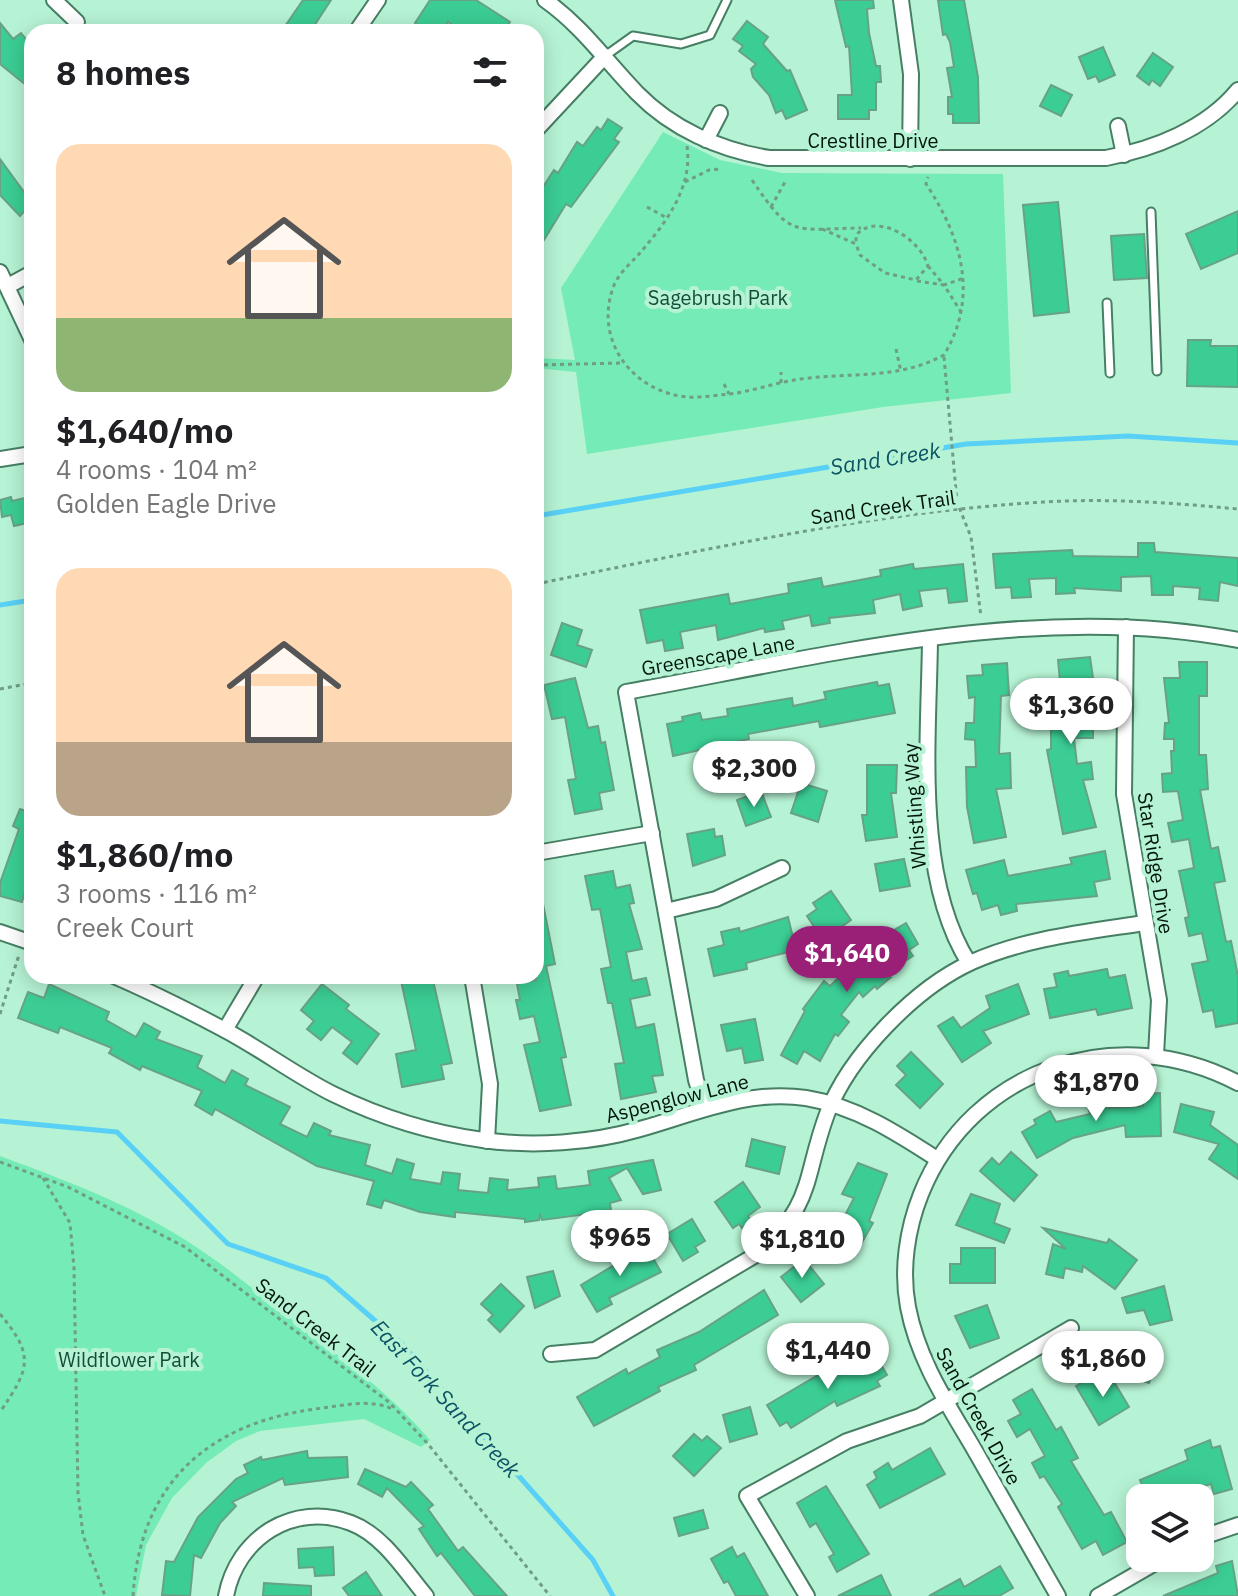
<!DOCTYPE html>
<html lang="en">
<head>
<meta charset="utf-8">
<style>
	:root { --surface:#fff; --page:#f6f6f6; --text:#202124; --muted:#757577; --accent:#9a1f77 }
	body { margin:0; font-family:"IBM Plex Sans",sans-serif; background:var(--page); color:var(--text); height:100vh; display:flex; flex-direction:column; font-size:30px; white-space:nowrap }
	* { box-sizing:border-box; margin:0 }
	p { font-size:26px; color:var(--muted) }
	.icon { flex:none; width:44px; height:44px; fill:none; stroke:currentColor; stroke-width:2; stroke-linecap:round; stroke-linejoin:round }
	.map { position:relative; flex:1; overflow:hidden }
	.details { position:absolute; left:24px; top:24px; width:520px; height:960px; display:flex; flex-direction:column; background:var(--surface); border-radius:24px; box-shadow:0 4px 20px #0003 }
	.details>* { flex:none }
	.fabs { position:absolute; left:1126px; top:1484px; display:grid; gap:16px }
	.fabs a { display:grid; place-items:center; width:88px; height:88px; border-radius:16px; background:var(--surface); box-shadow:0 4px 20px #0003; font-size:40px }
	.price { position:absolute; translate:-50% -68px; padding:0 18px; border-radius:28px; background:#fff; color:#222; font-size:26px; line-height:52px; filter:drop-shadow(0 2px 4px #0008) }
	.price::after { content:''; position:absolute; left:50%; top:48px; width:24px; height:18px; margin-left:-12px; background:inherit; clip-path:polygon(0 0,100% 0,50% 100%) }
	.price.selected { background:var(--accent); color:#fff }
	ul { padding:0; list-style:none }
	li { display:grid; align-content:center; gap:16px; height:424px; padding:0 32px }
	li span { display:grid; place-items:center; height:248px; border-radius:24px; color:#555 }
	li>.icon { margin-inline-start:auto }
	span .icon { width:144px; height:144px; fill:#fffc; stroke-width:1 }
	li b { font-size:34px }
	h2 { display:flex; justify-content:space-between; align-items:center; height:96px; padding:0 32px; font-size:34px }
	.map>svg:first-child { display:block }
	.green { fill:#75ebb7 }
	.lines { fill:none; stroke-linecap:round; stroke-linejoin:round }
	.stream { stroke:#59d0f6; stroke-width:5 }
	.building { fill:#3bcd94; stroke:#68a286; stroke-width:2 }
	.service-casing { stroke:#467f64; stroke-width:11 }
	.minor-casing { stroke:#467f64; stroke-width:18 }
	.path { stroke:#6f9d86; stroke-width:3; stroke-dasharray:4 4; stroke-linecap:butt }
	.service { stroke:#fff; stroke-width:7 }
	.minor { stroke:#fff; stroke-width:14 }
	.labels { text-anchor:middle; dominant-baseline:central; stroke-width:8; stroke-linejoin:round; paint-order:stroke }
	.street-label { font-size:20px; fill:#00150b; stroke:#b6f3d4 }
	.park-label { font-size:20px; fill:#134d36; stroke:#b6f3d4 }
	.water-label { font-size:22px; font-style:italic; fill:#0b5265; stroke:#b6f3d4 }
</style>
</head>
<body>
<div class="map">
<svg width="1238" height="1596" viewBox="0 0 1238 1596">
	<rect width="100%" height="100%" fill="#b6f3d4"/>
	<g class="green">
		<polygon points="663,132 720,160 782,173 1003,174 1011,393 883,407 587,454 576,372 536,368 536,358 575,360 561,288"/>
		<path d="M0,1156C70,1182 143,1209 205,1253C240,1277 273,1305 307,1331C351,1365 394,1398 430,1440L421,1447L364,1419L260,1431L236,1441L206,1463L172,1498L146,1545L136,1596H0Z"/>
	</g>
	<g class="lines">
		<g class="stream">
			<polyline points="536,516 966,444 1128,436 1238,443"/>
			<polyline points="0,605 32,600"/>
			<polyline points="0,1121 117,1132 228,1244 326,1278 402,1344 593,1560 613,1596"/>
		</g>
	</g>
	<g class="building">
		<polygon points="303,0 331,0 310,32 281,32"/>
		<polygon points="430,0 476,0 510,22 508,25 515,32 462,32 448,22 441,32 415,32 419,26 415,23"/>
		<polygon points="835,0 873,0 874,8 867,9 869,33 876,66 880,66 881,82 876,82 876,110 869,110 869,119 838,119 838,95 852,95 849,46 846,47"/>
		<polygon points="938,0 964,0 978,77 979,123 953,123 953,114 948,114 948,97 952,97 947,68 954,67 950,42 946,34 943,35"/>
		<polygon points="747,21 768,37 763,44 787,71 790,70 807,110 786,119 782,110 776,113 769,95 753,77 751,69 756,64 739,51 743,46 733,39"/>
		<polygon points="0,23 13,39 21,33 32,46 32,90 0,64"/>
		<polygon points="1103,47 1115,75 1099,82 1096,76 1088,79 1079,57"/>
		<polygon points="1153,53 1173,67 1160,86 1152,80 1149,85 1137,76"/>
		<polygon points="1051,85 1072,95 1061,116 1040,106"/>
		<polygon points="608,119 622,128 614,139 619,142 571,207 566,204 536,253 536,207 543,187 554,170 558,173 577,142 583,146 597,127 601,130"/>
		<polygon points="0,159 32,203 20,216 0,195"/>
		<polygon points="1058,202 1069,312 1034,316 1023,205"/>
		<polygon points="1238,211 1238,253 1201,269 1186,234"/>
		<polygon points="1144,234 1147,278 1114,280 1111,236"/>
		<polygon points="1188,340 1211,340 1210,346 1238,346 1238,387 1187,386"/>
		<polygon points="11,497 12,501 29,497 32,522 14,526 11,515 2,517 0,500"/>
		<polygon points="1138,543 1154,543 1155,552 1238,558 1238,586 1220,582 1218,601 1199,599 1200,588 1173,586 1173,595 1152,595 1151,576 1121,577 1121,591 1074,588 1075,593 1056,594 1056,578 1029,579 1031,597 1012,598 1011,587 996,588 993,554 1072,550 1073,556 1138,557"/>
		<polygon points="913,564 914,569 963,564 967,601 949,603 947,588 919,591 922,606 903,610 900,594 873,600 875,613 829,618 830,623 812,626 810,615 782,621 784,629 765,632 764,628 718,640 716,625 680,632 683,648 665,651 663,640 647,643 640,610 728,594 730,604 789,593 788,584 821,578 823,587 881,576 880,570"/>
		<polygon points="562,623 582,630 577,645 592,650 586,667 551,655"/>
		<polygon points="1090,657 1095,692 1078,693 1078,720 1093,720 1093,738 1074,738 1077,764 1091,762 1093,779 1083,780 1096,827 1063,834 1047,750 1051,749 1051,703 1062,703 1058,660"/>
		<polygon points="1179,662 1207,662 1207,696 1199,696 1199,755 1206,755 1208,789 1200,790 1211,849 1218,847 1225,881 1214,883 1226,942 1231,941 1238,976 1238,1023 1216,1027 1213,1010 1203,1012 1192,964 1208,961 1202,933 1189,936 1185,918 1189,917 1179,871 1194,868 1189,839 1172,842 1168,823 1183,820 1178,791 1163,792 1162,774 1172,773 1171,751 1174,751 1174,739 1164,739 1165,723 1169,723 1164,678 1180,678"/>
		<polygon points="1007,663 1009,695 1001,696 999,754 1010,753 1011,788 996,789 1006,837 974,843 967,807 966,767 976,767 975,740 965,739 966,723 974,723 975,697 969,698 967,676 983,675 982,665"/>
		<polygon points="575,678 588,728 598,726 601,743 605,742 614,790 599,793 602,809 575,814 568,780 576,779 565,717 552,719 544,685"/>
		<polygon points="877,682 878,686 889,684 895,713 820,727 819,721 748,734 749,739 673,756 667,724 683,721 682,717 700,713 702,720 728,716 727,709 792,698 793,706 826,699 824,692"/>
		<polygon points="867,765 897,765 896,793 891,793 897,837 866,841 862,815 867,815"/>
		<polygon points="801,783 827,791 818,822 791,813"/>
		<polygon points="761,791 771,817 746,826 737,800"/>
		<polygon points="32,798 32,889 26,888 22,902 0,896 0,883 19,829 13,826 20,809 26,811"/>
		<polygon points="714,829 715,837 722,836 725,855 693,866 687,834"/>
		<polygon points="1105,851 1110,879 1094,882 1097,896 1016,904 1017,911 1001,915 998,905 982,910 977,893 973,894 966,870 1004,860 1008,876 1072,864 1070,858"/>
		<polygon points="904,859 910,886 880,891 875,864"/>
		<polygon points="613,871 616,888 630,885 634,903 629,904 642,949 626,952 632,981 646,978 650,995 630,999 636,1028 654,1024 663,1075 652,1076 656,1092 621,1099 615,1064 624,1063 612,1003 608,1003 601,969 611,967 600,909 592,910 585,876"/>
		<polygon points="831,891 851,920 823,940 807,916 817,909 813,903"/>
		<polygon points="542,899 555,964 546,966 566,1057 561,1058 571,1105 540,1111 524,1045 540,1042 534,1016 520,1019 516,1000 520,1000 517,984 536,980 536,900"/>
		<polygon points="788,917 796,950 746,963 747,969 714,976 708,949 724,945 721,932 739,928 740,932"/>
		<polygon points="906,923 918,944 909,950 913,956 887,972 891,977 877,989 875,986 863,997 859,992 841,1015 849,1022 838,1036 835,1034 820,1061 804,1051 797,1064 781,1055 805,1011 803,1009 824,981 830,986 880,938"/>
		<polygon points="1107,969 1109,978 1125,975 1132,1008 1098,1015 1096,1009 1050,1018 1044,989 1057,987 1054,974 1068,971 1069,976"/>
		<polygon points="400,976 432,976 452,1063 441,1065 444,1079 402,1087 396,1054 416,1050"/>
		<polygon points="49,984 109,1012 106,1020 136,1037 144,1023 160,1032 156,1039 202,1056 197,1067 225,1083 232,1070 248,1079 245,1085 290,1107 280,1124 307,1137 314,1123 331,1131 329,1135 370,1145 365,1165 392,1174 397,1159 414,1164 410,1179 441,1184 443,1172 460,1174 458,1190 488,1193 490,1178 508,1180 507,1190 539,1187 538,1178 555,1176 557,1189 590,1185 588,1171 653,1160 661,1190 643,1194 627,1168 609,1178 621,1200 610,1203 611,1211 542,1220 540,1215 539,1220 525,1222 525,1219 455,1212 455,1217 420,1212 384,1200 381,1208 367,1204 374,1181 317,1166 215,1109 212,1115 195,1105 202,1091 142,1066 140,1070 109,1053 112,1048 60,1027 58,1033 18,1018 28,992 44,998"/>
		<polygon points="322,984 349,1005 346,1009 379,1034 357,1064 343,1053 352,1042 332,1027 321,1040 307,1029 314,1021 301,1010"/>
		<polygon points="1018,984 1029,1014 983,1031 991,1043 962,1062 938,1026 953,1017 961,1028 990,1008 986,996"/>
		<polygon points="755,1019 763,1060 745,1063 742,1048 727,1051 721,1025"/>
		<polygon points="911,1052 943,1084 920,1108 896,1085 906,1075 897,1066"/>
		<polygon points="1105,1092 1109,1108 1143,1106 1142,1094 1160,1093 1161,1136 1126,1137 1125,1125 1073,1138 1037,1158 1022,1132 1036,1124 1034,1120 1050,1111 1056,1122 1090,1114 1085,1097"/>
		<polygon points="1181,1104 1214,1112 1210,1125 1238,1145 1238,1179 1209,1159 1219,1144 1174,1132"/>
		<polygon points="752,1139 785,1147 779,1174 746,1166"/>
		<polygon points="1011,1152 1037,1175 1014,1201 980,1171 992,1158 999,1165"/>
		<polygon points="858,1163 887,1174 869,1221 873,1223 856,1253 824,1234 832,1218 841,1223 854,1198 842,1194"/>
		<polygon points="743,1182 760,1207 748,1216 751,1221 742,1228 739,1224 733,1228 715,1202"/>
		<polygon points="971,1194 1000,1204 994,1223 1010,1229 1004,1243 956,1225"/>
		<polygon points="692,1219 705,1241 695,1247 698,1252 683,1261 667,1234"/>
		<polygon points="1043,1228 1107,1243 1109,1239 1137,1260 1115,1289 1083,1266 1082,1272 1065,1268 1063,1278 1046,1274 1053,1244 1066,1249"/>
		<polygon points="646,1246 661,1272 609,1298 612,1304 597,1312 581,1285"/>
		<polygon points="961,1248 995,1248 995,1283 950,1283 950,1264 961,1264"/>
		<polygon points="804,1259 824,1284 801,1302 781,1277"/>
		<polygon points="553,1271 560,1296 535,1308 527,1277"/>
		<polygon points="501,1284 524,1306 500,1332 488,1320 493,1315 481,1304"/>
		<polygon points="1164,1286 1172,1320 1150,1325 1144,1310 1127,1313 1122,1298"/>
		<polygon points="764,1290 778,1315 694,1365 696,1370 658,1387 660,1391 594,1426 577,1397 626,1369 628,1374 660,1357 657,1350 699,1332"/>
		<polygon points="987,1305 999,1338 970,1348 955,1316"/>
		<polygon points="1127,1339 1160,1348 1149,1383 1119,1373 1138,1362 1121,1356"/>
		<polygon points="874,1353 887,1375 877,1381 880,1386 837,1406 835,1401 791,1428 787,1422 780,1426 767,1405 835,1365 840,1373"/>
		<polygon points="1092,1377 1097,1386 1111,1377 1129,1407 1099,1425 1076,1386"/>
		<polygon points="1032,1389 1056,1430 1061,1427 1078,1458 1071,1461 1104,1515 1111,1512 1127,1542 1103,1555 1096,1541 1082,1549 1058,1507 1062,1504 1044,1476 1040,1478 1032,1463 1045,1456 1030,1429 1017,1437 1008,1421 1021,1414 1013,1400"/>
		<polygon points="750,1407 757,1434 730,1442 723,1415"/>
		<polygon points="694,1434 702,1441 707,1436 721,1448 694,1476 673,1456"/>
		<polygon points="1210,1440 1212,1448 1220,1446 1232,1489 1214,1494 1211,1484 1182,1492 1185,1498 1147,1498 1140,1480 1188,1460 1185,1450"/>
		<polygon points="930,1448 945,1474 880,1508 867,1485 877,1478 874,1472 888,1463 892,1470"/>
		<polygon points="307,1451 308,1458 347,1457 348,1477 285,1485 283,1478 232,1502 236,1506 220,1523 201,1558 194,1555 190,1596 162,1595 166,1561 174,1562 198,1517 236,1479 248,1473 244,1465 261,1457 262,1460"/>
		<polygon points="365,1469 406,1487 411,1482 433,1505 428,1509 458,1551 463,1547 507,1596 475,1596 441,1553 437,1556 419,1529 424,1526 387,1488 382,1497 358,1484"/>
		<polygon points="826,1486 869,1554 837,1572 829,1557 834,1554 816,1523 810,1527 797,1503"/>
		<polygon points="703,1510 708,1528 679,1536 674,1518"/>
		<polygon points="333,1547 334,1575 315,1576 314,1567 299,1568 298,1549"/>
		<polygon points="732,1547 737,1557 744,1553 768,1596 736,1596 728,1581 724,1583 711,1559"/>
		<polygon points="1232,1561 1238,1596 1163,1596 1218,1573 1216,1566"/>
		<polygon points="1000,1566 1013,1588 999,1596 929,1596 960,1579 964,1587"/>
		<polygon points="366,1572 382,1596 349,1596 343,1588"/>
		<polygon points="881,1575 891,1596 838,1596"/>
		<polygon points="264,1583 311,1586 311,1596 263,1596"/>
	</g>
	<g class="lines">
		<defs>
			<g id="service">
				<polyline points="605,56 633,36 681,44 710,35 727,0"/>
				<polyline points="1151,212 1157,371"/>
				<polyline points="1107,303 1110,373"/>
			</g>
			<g id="minor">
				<polyline points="54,0 77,22"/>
				<path d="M545,0C582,26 606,61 637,93C672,129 720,150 769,158H1106C1154,149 1206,129 1238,90"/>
				<polyline points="901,0 911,74 910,159"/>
				<polyline points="356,32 378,0"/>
				<polyline points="1118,126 1124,155"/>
				<polyline points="536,130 605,56"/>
				<polyline points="706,140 720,113"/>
				<polyline points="0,272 32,340"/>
				<polyline points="8,286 32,273"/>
				<polyline points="0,459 32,454"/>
				<polyline points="1126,627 1124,794 1159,1000 1156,1055"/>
				<path d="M930,639C929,739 914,876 969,963"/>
				<polyline points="536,853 652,833"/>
				<polyline points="666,911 716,899 782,868"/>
				<polyline points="0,932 32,943"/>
				<path d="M114,976C151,992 187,1010 223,1029C261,1049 295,1075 333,1094C380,1117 432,1133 483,1140C533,1147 592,1143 640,1129C694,1114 748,1089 806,1098C855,1106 897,1133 937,1159"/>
				<polyline points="472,976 490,1084 487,1141"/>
				<polyline points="225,1030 257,976"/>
				<path d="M705,1108L696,1080L626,692C825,656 1036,601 1238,640"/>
				<path d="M551,1354L595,1350L754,1256C815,1206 803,1179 827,1114C849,1056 915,988 972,962C1026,938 1086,932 1144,923"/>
				<polyline points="1200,1538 1238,1525"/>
				<path d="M226,1596C237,1538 293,1501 351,1523C383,1535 405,1571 426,1596"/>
				<polyline points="807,1596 747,1496 847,1441 920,1416 1071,1328"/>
				<path d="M1058,1596C1030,1547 1002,1498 974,1449C947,1403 918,1360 908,1307C901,1270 907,1229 921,1194C972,1067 1119,1020 1238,1083"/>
				<polyline points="1098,1596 1164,1558"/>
			</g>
		</defs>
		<use href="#service" class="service-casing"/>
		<use href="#minor" class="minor-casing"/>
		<g class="path">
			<path d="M687,146C693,188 665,224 639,254C630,264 617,275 613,288C594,341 633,392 687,397C701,398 716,395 730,394C754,391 777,382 801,379C851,372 898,380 944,355C979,297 962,238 926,184L928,177"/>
			<path d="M752,180C792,239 792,229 861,228"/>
			<polyline points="685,182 709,170 720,169"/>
			<polyline points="647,207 667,218"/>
			<polyline points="771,207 785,182"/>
			<path d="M822,229L856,244L860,255L885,273L916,280L928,266C921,240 878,211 856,235V244"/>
			<polyline points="928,266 944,285 964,278"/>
			<polyline points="917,281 944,285 961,312"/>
			<polyline points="896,349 901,372"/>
			<polyline points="944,357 957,502 971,537 981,617"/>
			<polyline points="536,365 622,363"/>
			<polyline points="781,383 781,372"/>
			<polyline points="724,384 729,394"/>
			<path d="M536,584C704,550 873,512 1044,502C1109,498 1174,503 1238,509"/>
			<polyline points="0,689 32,683"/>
			<polyline points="0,1014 19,955"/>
			<polyline points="0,1162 68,1187 185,1247 390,1403 428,1444 550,1596"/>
			<polyline points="43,1178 70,1223 74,1268 78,1493 83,1535 105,1596"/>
			<path d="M0,1314C35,1356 30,1368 0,1412"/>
			<path d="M133,1596C140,1484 207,1424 315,1409C342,1406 368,1398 393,1409"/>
		</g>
		<use href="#service" class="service"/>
		<use href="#minor" class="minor"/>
	</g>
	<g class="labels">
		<g class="street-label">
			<text x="873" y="140">Crestline Drive</text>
			<text transform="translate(883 507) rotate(-8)">Sand Creek Trail</text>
			<text transform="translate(718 655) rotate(-10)">Greenscape Lane</text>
			<text transform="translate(914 806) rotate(-94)">Whistling Way</text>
			<text transform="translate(1156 863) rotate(81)">Star Ridge Drive</text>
			<text transform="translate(677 1098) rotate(-14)">Aspenglow Lane</text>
			<text transform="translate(316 1327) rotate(38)">Sand Creek Trail</text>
			<text transform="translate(979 1416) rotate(61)">Sand Creek Drive</text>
		</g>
		<g class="park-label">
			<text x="718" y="297">Sagebrush Park</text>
			<text x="129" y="1359">Wildflower Park</text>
		</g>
		<g class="water-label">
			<text transform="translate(885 458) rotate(-9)">Sand Creek</text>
			<text transform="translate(446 1398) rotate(47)">East Fork Sand Creek</text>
		</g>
	</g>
</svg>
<div class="fabs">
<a><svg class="icon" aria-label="layers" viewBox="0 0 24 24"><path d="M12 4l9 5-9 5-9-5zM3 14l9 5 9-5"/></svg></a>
</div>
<b class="price" style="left:1071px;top:746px">$1,360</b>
<b class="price" style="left:754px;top:809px">$2,300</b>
<b class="price selected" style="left:847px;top:994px">$1,640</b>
<b class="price" style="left:1096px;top:1123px">$1,870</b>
<b class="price" style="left:620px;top:1278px">$965</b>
<b class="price" style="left:802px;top:1280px">$1,810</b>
<b class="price" style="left:828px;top:1391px">$1,440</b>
<b class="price" style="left:1103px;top:1399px">$1,860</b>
<section class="details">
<h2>8 homes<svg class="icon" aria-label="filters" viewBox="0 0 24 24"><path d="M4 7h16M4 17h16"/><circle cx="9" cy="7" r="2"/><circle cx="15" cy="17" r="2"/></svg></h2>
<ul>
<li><span style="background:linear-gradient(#ffd9b3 70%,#8fb573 0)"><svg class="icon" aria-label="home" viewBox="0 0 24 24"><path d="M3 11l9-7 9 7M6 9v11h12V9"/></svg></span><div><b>$1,640/mo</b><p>4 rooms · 104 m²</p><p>Golden Eagle Drive</p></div></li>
<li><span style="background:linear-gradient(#ffd9b3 70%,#b9a48a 0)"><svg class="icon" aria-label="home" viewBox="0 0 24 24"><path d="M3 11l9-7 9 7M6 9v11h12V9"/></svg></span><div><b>$1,860/mo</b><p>3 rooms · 116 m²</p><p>Creek Court</p></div></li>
</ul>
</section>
</div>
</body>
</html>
